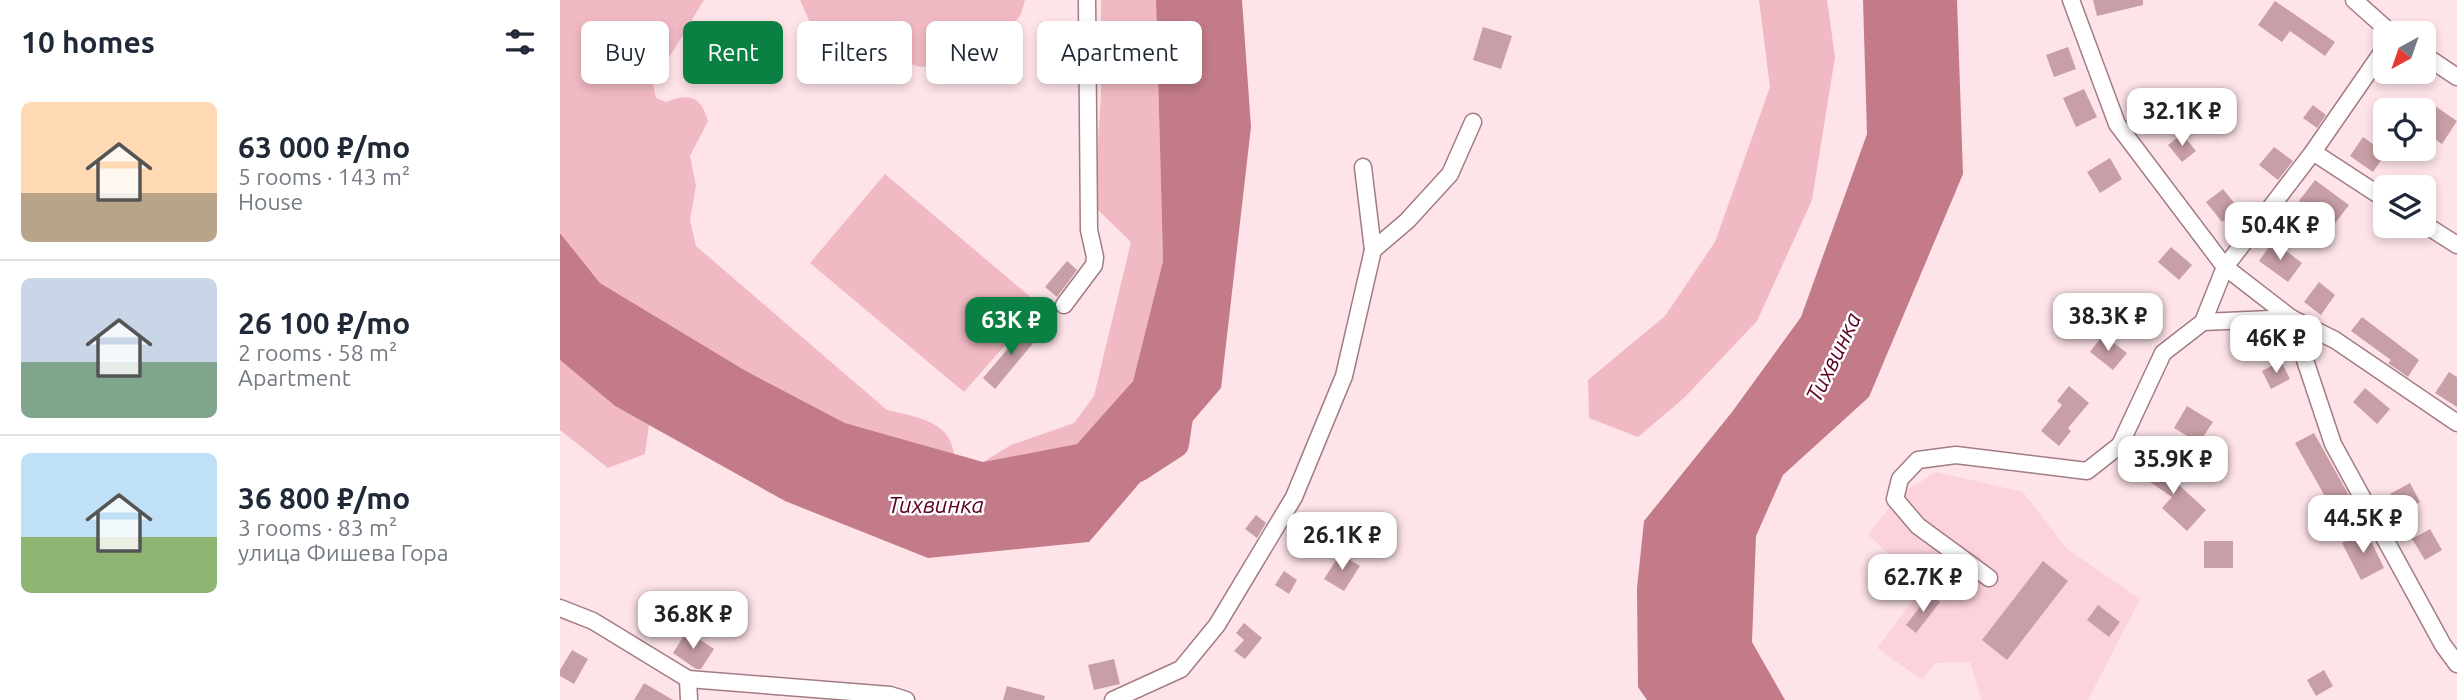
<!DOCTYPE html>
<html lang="en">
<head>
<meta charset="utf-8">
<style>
	:root { --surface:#fff; --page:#f2f2f3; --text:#1f2937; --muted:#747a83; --line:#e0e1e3; --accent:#0b8043 }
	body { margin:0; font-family:Ubuntu,sans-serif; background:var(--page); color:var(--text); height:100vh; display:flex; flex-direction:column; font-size:26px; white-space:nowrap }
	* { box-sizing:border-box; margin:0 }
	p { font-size:23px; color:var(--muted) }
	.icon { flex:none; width:38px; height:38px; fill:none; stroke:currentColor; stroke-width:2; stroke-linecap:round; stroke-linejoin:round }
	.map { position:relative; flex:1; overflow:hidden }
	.side { display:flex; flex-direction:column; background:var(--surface); width:560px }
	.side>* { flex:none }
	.hud { position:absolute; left:21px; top:21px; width:665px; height:63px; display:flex; gap:14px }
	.needle { width:46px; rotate:220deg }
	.buttons { position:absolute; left:1813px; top:21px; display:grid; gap:14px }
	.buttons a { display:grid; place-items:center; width:63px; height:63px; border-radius:10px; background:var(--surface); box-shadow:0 4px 10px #0003; font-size:35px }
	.price { position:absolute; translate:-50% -60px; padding:0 16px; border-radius:14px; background:#fff; color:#222; font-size:23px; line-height:46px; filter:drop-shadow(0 2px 4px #0008) }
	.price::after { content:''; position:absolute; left:50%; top:42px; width:21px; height:16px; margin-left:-10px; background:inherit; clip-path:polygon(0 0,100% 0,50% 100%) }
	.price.selected { background:var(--accent); color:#fff }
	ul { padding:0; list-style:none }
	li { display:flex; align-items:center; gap:21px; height:175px; padding:0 21px }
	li+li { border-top:2px solid var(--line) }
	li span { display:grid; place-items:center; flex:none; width:196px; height:140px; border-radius:10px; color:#555 }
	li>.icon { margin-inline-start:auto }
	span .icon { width:84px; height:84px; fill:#fffc; stroke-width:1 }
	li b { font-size:30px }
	h2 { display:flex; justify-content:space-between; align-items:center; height:84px; padding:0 21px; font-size:30px }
	.tag { padding:0 24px; border-radius:10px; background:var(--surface); box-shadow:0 4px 10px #0003; font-size:24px; line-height:63px }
	.tag.selected { background:var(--accent); color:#fff }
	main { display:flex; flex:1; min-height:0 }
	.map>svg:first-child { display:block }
	.built { fill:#fcd3da }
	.green { fill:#f1b9c3 }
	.water { fill:#c37b89 }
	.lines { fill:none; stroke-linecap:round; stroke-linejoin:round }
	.river { stroke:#c37b89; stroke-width:28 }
	.building { fill:#c89fa6 }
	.minor-casing { stroke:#a37c83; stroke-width:19 }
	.minor { stroke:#fff; stroke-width:16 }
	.labels { text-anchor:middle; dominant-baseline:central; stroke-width:5; stroke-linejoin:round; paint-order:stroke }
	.water-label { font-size:23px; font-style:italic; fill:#5b0023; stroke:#fff }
</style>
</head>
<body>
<main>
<section class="side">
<h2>10 homes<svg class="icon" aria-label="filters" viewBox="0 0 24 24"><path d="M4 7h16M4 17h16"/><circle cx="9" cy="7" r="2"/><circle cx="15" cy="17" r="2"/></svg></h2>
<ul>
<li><span style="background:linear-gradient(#ffd9b3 65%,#b9a48a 0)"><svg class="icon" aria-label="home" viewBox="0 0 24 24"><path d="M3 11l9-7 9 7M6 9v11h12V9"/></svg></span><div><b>63 000 ₽/mo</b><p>5 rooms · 143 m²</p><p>House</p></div></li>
<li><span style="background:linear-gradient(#c9d6e8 60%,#7fa58c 0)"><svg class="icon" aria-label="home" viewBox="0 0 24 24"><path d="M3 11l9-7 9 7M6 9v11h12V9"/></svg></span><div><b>26 100 ₽/mo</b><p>2 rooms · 58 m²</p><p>Apartment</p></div></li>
<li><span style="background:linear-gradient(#bfe0f5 60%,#8fb573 0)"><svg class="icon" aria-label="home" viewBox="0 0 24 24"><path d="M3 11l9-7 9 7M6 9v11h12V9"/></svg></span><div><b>36 800 ₽/mo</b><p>3 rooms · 83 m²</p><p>улица Фишева Гора</p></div></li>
</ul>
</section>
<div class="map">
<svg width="1897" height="700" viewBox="0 0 1897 700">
	<rect width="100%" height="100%" fill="#fee4e8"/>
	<polygon class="built" points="1376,472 1463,492 1506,548 1580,599 1528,700 1421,700 1410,662 1375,663 1362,680 1317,648 1364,586 1308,535 1338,496"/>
	<g class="green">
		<path d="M0,0H144L93,84L96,98L106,102C129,93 141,96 148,121L130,156L136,186L130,220L136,246L327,410C355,417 390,420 394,454L285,423L186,371L40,283L0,233Z"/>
		<polygon points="240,0 465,0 461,14 451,28 385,64 360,67 342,61 278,56 259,43"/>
		<polygon points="541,0 596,0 603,261 573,381 517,444 423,462 451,445 514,423 534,396 571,242 534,206 541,94"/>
		<polygon points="1199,0 1267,0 1275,57 1252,200 1197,321 1124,398 1078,437 1029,418 1028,380 1105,316 1155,242 1210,87"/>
		<polygon points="325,174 480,305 404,392 250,263"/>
		<polygon points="0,360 55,406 89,425 85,454 48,468 0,430"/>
	</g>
	<g class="water">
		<polygon points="596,0 682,0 691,127 661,388 529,542 368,558 225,501 55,406 0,360 0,233 40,283 186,371 285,423 423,462 517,444 573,381 603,261"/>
		<polygon points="1303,0 1397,0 1403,174 1309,397 1223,475 1196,536 1192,642 1225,700 1087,700 1078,687 1077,588 1084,521 1172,412 1241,317 1307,134"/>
	</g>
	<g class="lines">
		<polyline class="river" points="578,468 615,444 621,404"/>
	</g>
	<g class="building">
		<polygon points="1533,0 1583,0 1583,5 1537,16"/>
		<polygon points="1715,1 1775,42 1765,56 1730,31 1722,42 1698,25"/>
		<polygon points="923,27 952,36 941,69 913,60"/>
		<polygon points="1508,47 1516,69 1494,77 1486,55"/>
		<polygon points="1524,89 1537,117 1516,127 1503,98"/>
		<polygon points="1869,102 1897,121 1882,144 1864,132 1864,109"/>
		<polygon points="1753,105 1766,115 1757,128 1743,118"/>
		<polygon points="1622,134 1636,151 1622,162 1608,145"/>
		<polygon points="1803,137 1826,153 1813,172 1790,156"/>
		<polygon points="1714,147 1733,161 1718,180 1699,165"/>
		<polygon points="1550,158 1562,179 1540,193 1527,172"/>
		<polygon points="1755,180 1789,205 1773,226 1739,201"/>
		<polygon points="1663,189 1679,209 1662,222 1646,202"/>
		<polygon points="1713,241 1742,263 1728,282 1699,261"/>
		<polygon points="1611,247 1632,265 1619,280 1598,262"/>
		<polygon points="507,261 517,270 497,297 485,287"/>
		<polygon points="1759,282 1775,295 1761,315 1744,302"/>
		<polygon points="1581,295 1600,311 1589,325 1570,310"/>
		<polygon points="1802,317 1859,360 1848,377 1828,363 1831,360 1791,331"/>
		<polygon points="467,326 479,336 435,389 423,378"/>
		<polygon points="1543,335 1567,353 1553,370 1530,352"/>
		<polygon points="1721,361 1730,379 1711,389 1702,371"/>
		<polygon points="1889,372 1897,377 1897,407 1875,393"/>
		<polygon points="1509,386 1529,403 1508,428 1511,431 1499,446 1481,431 1502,405 1497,401"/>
		<polygon points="1805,388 1830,409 1817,424 1793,402"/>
		<polygon points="1627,406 1653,422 1639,443 1614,428"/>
		<polygon points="1754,433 1791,499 1772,509 1735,443"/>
		<polygon points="1588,458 1606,471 1605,472 1646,510 1627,531 1602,508 1612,497 1577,473"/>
		<polygon points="1850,483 1860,502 1840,513 1830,494"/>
		<polygon points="696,515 706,523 697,538 685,529"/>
		<polygon points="1870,529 1882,550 1865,560 1852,539"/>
		<polygon points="1806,531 1824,568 1801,580 1782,543"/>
		<rect x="1644" y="541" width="29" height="27"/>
		<polygon points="780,554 800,566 784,591 764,579"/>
		<polygon points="1483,561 1508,581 1447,660 1422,640"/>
		<polygon points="724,571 737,580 729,594 715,585"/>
		<polygon points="1370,594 1380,602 1356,633 1346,625"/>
		<polygon points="1538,605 1560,622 1549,637 1527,620"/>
		<polygon points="684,623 702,638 685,659 674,651 684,640 676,633"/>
		<polygon points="127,631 154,649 141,669 136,669 113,653"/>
		<polygon points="12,650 28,659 14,684 0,676 0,670"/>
		<polygon points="554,659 560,684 534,690 528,665"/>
		<polygon points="1764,670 1773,686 1756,696 1747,680"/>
		<polygon points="84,683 113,700 74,700"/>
		<polygon points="447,686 485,696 484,700 443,700"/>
	</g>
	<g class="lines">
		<defs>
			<g id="minor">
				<polyline points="1511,0 1557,124 1665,267 1731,318 1775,340 1897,423"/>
				<polyline points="1794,0 1831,33"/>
				<polyline points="1864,55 1897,77"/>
				<polyline points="1753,152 1825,199"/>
				<polyline points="803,167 813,250"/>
				<polyline points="1864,224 1897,245"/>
				<polyline points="504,305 534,265 535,257 529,230 527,0"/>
				<polyline points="1643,322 1731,318 1773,444 1883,645 1897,664"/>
				<polyline points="1429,578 1358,526 1335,499 1340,479 1358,460 1396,455 1527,471 1560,445 1603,353 1643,322 1665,267 1753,152 1825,48"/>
				<polyline points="0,608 33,621 128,679 330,695 346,700"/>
				<polyline points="128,679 129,700"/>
				<polyline points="553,700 621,669 657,625 734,497 784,376 813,250 847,221 890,174 913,122"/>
			</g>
		</defs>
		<use href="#minor" class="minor-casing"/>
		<use href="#minor" class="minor"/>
	</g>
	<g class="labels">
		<g class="water-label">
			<text transform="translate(1273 357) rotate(-64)">Тихвинка</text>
			<text x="376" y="504">Тихвинка</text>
		</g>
	</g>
</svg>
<div class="buttons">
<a><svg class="needle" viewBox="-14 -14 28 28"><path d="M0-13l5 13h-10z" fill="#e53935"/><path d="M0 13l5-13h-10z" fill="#747a83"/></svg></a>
<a><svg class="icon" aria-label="locate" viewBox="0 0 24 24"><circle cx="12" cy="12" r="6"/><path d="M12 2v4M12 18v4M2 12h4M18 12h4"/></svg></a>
<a><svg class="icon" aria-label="layers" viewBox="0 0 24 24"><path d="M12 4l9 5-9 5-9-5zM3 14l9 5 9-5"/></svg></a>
</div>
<b class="price" style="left:1622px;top:148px">32.1K ₽</b>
<b class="price" style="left:1720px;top:262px">50.4K ₽</b>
<b class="price" style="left:1548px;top:353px">38.3K ₽</b>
<b class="price selected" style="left:451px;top:357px">63K ₽</b>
<b class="price" style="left:1716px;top:375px">46K ₽</b>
<b class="price" style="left:1613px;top:496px">35.9K ₽</b>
<b class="price" style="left:1803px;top:555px">44.5K ₽</b>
<b class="price" style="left:782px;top:572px">26.1K ₽</b>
<b class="price" style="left:1363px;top:614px">62.7K ₽</b>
<b class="price" style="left:133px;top:651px">36.8K ₽</b>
<div class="hud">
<a class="tag">Buy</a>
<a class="tag selected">Rent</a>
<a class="tag">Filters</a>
<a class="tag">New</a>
<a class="tag">Apartment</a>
</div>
</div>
</main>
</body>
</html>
